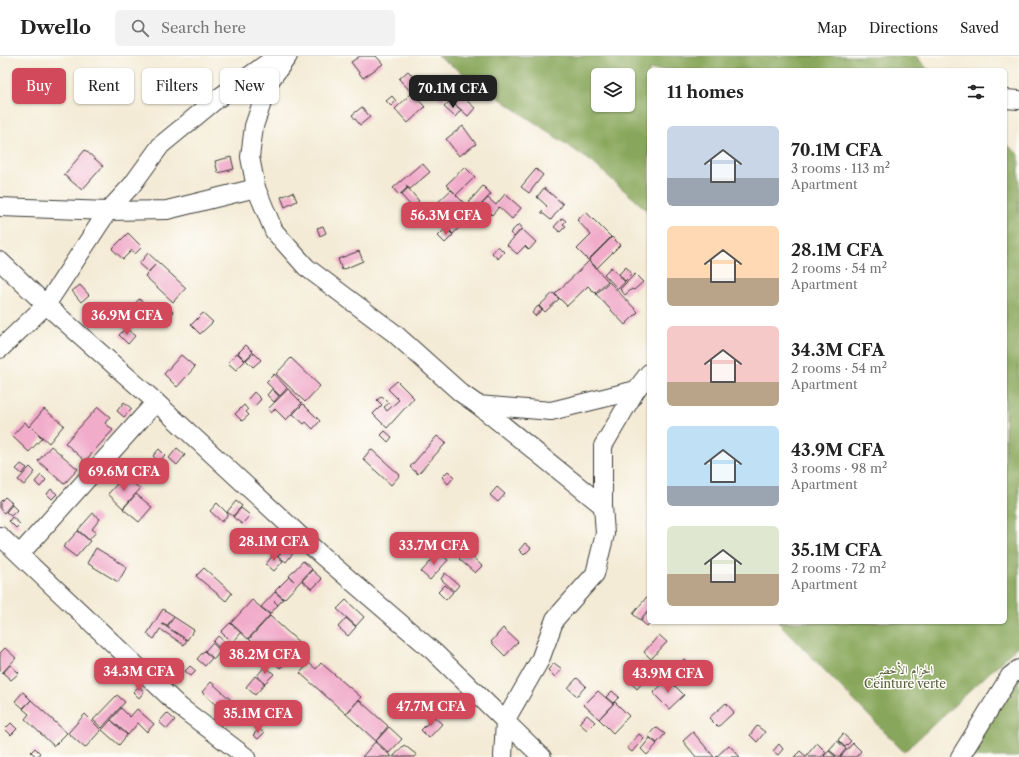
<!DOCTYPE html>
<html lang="en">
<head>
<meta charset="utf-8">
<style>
	:root { --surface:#fff; --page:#f2f2f2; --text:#222; --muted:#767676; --line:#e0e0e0; --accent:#d1495b }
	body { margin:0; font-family:"Libre Caslon Text",Amiri,serif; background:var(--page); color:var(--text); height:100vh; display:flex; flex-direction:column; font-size:15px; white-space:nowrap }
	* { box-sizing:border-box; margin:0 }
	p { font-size:13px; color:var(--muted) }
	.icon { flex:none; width:22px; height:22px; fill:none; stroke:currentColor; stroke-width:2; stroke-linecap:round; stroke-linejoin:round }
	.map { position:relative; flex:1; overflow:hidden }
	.drawer { position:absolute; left:647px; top:12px; width:360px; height:556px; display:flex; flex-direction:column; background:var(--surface); border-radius:6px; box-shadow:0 1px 3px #0004 }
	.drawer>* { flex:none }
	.hud { position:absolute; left:12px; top:12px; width:380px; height:36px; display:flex; gap:8px }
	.tools { position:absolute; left:591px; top:12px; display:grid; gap:8px }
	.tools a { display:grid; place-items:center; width:44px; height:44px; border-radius:6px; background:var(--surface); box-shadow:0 1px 3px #0004; font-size:20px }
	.price { position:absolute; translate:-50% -34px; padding:0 9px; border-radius:8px; background:var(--accent); color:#fff; font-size:13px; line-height:26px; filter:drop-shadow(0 1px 2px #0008) }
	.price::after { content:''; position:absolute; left:50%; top:24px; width:12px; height:9px; margin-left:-6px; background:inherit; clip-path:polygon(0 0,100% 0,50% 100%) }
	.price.active { background:#222; color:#fff }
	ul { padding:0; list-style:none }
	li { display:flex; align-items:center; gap:12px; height:100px; padding:0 20px }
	li span { display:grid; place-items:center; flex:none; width:112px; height:80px; border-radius:6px; color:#555 }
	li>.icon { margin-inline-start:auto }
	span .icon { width:48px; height:48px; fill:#fffc; stroke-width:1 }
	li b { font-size:17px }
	h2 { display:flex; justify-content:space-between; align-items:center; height:48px; padding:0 20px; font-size:17px }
	.chip { padding:0 14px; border-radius:6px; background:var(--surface); box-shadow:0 1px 3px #0004; font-size:14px; line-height:36px }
	.chip.active { background:var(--accent); color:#fff }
	header { display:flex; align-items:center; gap:24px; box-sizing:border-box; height:56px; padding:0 20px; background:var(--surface); border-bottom:1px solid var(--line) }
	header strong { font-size:19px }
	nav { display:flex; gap:22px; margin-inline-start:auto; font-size:14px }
	.search { width:280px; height:36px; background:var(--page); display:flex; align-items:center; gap:10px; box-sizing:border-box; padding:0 14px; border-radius:6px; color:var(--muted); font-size:15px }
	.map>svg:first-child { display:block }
	.forest { fill:#89a75b; stroke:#52623c; fill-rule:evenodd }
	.building { fill:#f1acca }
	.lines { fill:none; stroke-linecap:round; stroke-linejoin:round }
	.minor-casing { stroke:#3c3b38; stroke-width:20 }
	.minor { stroke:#fff; stroke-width:18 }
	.labels { text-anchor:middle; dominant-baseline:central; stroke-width:3; stroke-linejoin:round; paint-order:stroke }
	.park-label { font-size:12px; fill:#565e3a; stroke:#fdfcf7 }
</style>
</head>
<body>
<header>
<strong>Dwello</strong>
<div class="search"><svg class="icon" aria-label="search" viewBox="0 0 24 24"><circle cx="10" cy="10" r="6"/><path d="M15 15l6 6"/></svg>Search here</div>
<nav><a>Map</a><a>Directions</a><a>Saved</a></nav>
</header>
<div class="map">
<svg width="1019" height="701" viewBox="0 0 1019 701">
	<rect width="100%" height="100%" fill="#fdfcf7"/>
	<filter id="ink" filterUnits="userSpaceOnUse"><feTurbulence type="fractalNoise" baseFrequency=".025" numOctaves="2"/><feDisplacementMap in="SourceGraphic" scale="8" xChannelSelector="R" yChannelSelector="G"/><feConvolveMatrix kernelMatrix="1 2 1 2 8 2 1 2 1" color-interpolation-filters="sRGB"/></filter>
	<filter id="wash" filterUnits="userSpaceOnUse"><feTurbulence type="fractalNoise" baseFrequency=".012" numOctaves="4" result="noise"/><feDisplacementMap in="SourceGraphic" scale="16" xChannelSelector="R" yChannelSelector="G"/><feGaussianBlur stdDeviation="0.9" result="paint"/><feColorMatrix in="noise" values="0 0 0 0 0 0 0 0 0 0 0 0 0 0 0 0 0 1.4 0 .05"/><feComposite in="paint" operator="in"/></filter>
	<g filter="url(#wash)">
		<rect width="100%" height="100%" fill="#f4ebd6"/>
		<g class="forest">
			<path d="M438,0H916L928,14H649V156L592,106ZM598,19H628V49H598Z"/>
			<polygon points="1005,87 1019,99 1019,589 904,696 778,566 1005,566"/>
			<polygon points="1019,621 1019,701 954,701"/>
		</g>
		<g id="blocks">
			<g class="building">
				<polygon points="360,0 376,0 383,8 363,22 351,6"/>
				<polygon points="408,15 423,31 414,39 425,51 408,67 395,53 412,37 399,23"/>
				<polygon points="450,30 475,52 468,60 446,40 442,45 438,41 441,37 443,38"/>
				<polygon points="392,40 396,45 391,50 386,45"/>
				<polygon points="450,45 461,54 455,61 444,51"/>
				<polygon points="362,51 370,61 360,69 352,59"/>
				<polygon points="463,70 476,88 459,100 446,83"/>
				<polygon points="85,94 103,110 82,134 64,119"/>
				<polygon points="231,101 234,113 218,117 215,105"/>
				<polygon points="422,107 430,116 410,133 406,130 407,132 399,139 393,132"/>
				<polygon points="465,111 475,121 456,139 474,157 453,178 445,170 450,165 435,149 451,134 455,137 446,129"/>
				<polygon points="536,113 543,119 529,137 521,131"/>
				<polygon points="483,130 491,138 475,155 467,148"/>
				<polygon points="408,132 419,145 412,151 401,139"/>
				<polygon points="544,132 563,148 551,164 541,156 547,150 537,141"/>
				<polygon points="293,136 297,145 285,151 281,141"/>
				<polygon points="505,138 521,152 512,163 499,151 492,159 481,149 488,142 496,149"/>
				<polygon points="586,156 611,181 588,204 577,193 591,179 577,164"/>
				<polygon points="562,162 566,165 563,168 566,170 560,176 554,171"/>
				<polygon points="519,168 522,172 514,181 510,177"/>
				<polygon points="323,170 326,177 320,180 317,172"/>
				<polygon points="446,172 453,179 445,187 438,180"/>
				<polygon points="522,173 536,186 529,194 525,190 517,198 507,189"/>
				<polygon points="128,177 142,191 135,198 132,194 123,203 112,193"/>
				<polygon points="612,181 620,189 597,212 589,204"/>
				<polygon points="498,190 504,196 498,203 492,197"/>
				<polygon points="359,195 363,205 342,214 338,203"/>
				<polygon points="148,197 186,232 173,246 145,220 156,208 148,216 139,208"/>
				<polygon points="589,205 608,225 595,237 588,230 567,250 555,238"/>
				<polygon points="611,211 625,226 618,233 604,218"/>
				<polygon points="626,211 632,218 625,225 619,218"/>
				<polygon points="635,218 643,226 634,234 632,233 625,239 620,233"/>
				<polygon points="609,226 638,256 625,269 596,238"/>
				<polygon points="80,229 89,239 81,246 72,235"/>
				<polygon points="553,237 559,243 545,256 539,250"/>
				<polygon points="139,243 144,247 138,255 133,250"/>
				<polygon points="538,250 542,254 535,260 532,257"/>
				<polygon points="168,251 173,256 164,265 159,261"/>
				<polygon points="203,257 213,266 200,278 191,269"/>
				<polygon points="126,272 135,280 128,288 119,279"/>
				<polygon points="246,289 253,296 245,304 238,297"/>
				<polygon points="237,297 245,305 236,314 228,307"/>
				<polygon points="254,297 261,304 253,311 246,304"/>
				<polygon points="181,299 195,311 177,331 164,318"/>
				<polygon points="291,302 320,330 305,346 276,318"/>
				<polygon points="274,318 287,332 280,340 266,326"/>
				<polygon points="397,325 414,342 387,372 373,358 382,349 377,344 382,340 389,347 384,351 387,355 399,344 388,333"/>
				<polygon points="272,333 279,340 274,346 267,339"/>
				<polygon points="288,333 302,347 286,364 275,353 271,357 268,353"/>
				<polygon points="254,336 261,343 255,350 248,343"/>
				<polygon points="124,346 132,353 124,361 117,355"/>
				<polygon points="303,348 320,365 313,373 306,366 304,368 293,358"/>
				<polygon points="244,349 248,354 246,356 249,359 242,365 235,358"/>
				<polygon points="98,351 110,361 105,367 113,374 85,405 65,387"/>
				<polygon points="44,353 64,369 49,387 32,372 42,382 29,396 12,380 25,366 29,371"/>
				<polygon points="385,375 392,381 388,386 381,379"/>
				<polygon points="437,380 446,387 418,418 410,411"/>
				<polygon points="51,390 78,413 64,428 38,405"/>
				<polygon points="177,392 185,399 177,409 169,402"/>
				<polygon points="159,393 165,399 159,406 153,400"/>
				<polygon points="371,393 400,419 391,429 363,403"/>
				<polygon points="21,408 27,412 22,418 16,413"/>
				<polygon points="30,411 35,416 24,429 18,424"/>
				<polygon points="448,415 454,421 448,428 442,421"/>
				<polygon points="41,419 46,424 40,431 35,426"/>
				<polygon points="123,421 129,426 131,425 140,433 123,452 108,438"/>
				<polygon points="497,431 505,438 498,446 490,439"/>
				<polygon points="51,433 57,438 52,443 47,438"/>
				<polygon points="136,438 152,451 139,466 123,453"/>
				<polygon points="5,441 12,447 4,457 0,453 0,446"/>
				<polygon points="236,445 242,450 233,460 227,456"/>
				<polygon points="217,447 228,458 222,466 210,455"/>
				<polygon points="12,449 17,454 11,460 6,456"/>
				<polygon points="241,452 250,459 242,468 233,461"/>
				<polygon points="93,457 100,463 92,473 96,476 89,484 78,474"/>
				<polygon points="12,461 20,468 16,472 9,465"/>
				<polygon points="78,475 90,485 76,501 63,491"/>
				<polygon points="451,482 459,489 451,498 443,491"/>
				<polygon points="525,487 531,492 524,499 519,494"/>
				<polygon points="287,490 294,496 286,506 278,500"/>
				<polygon points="96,492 127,511 118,526 87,507"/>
				<polygon points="466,495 482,510 475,517 459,503"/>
				<polygon points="439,496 448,504 430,524 421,516"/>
				<polygon points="274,498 283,505 274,515 266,508"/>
				<polygon points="303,505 312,513 284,543 275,535 289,521 294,525 289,520"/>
				<polygon points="204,512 232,537 226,545 196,520"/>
				<polygon points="312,514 322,523 312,533 302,525"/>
				<polygon points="445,517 459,529 454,535 441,523"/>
				<polygon points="445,529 453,536 446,544 438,536"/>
				<polygon points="275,536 283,543 278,549 274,545 278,549 270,558 261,551"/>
				<polygon points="649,538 649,553 640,564 633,558"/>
				<polygon points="252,544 270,559 248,583 231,567"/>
				<polygon points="346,544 364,561 356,570 337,553"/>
				<polygon points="163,553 174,560 167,570 162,568 187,584 184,589 160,573 154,583 147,578"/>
				<polygon points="649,554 649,566 651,566 647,570 641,565"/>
				<polygon points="270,560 302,589 280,612 249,583"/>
				<polygon points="174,561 194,574 187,584 167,571"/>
				<polygon points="346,562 356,571 348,580 338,571"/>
				<polygon points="230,567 241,577 232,587 221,576"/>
				<polygon points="503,572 518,586 505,600 491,586"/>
				<polygon points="659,579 667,586 651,603 644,596"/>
				<polygon points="218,580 227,588 222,594 213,586"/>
				<polygon points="212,587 221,595 214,603 205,595"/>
				<polygon points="5,592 16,602 2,617 0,615 0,597"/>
				<polygon points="204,595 212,602 205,610 197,603"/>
				<polygon points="684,603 692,610 687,616 679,609"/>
				<polygon points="309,607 316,613 321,607 361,641 346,658 300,617"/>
				<polygon points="554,607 562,613 555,621 548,614"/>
				<polygon points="10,609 19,617 11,624 3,617"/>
				<polygon points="190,610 196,615 191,620 185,615"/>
				<polygon points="265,610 274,618 265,627 257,620"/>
				<polygon points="639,619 645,624 637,633 631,627"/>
				<polygon points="255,620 265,628 255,639 246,631"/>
				<polygon points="577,622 586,630 577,640 568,632"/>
				<polygon points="668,623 684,639 669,653 653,637"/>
				<polygon points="211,626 231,644 221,654 202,636"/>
				<polygon points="139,630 144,636 139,642 133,636"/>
				<polygon points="598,635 613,648 599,663 584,649"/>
				<polygon points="612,635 619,641 613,647 606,641"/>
				<polygon points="23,636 31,644 23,652 15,645"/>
				<polygon points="117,639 125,646 102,672 93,664"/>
				<polygon points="402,640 409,646 400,656 393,650"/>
				<polygon points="31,644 67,677 54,690 25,663 29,658 23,653"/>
				<polygon points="359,644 388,670 376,685 346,658"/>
				<polygon points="615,646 629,660 613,677 599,663"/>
				<polygon points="726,647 734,656 718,671 709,662"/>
				<polygon points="121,652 130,661 137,653 154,668 147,676 138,667 128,679 111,664"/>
				<polygon points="167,657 175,664 167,673 159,666"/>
				<polygon points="85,658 101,674 85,692 68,677"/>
				<polygon points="587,659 595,666 587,674 579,667"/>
				<polygon points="434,661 442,668 429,682 421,674"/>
				<polygon points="111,664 127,679 119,689 102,674"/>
				<polygon points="11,667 17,673 11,679 5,673"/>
				<polygon points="757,670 765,676 757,686 750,679"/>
				<polygon points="389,671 402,683 389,697 376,685"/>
				<polygon points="656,671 665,678 657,687 648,680"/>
				<polygon points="259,673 264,677 258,683 253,679"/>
				<polygon points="693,676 714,701 696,701 683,685"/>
				<polygon points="639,678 644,682 632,696 627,692"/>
				<polygon points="843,678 851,685 845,691 838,684"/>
				<polygon points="650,682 657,688 647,699 641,693"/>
				<polygon points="837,685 846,693 839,701 838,701 829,694"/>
				<polygon points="375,686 392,701 362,701"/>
				<polygon points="817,687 826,696 822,701 808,701 806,700"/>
				<polygon points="853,687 861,695 856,701 840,701"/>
				<polygon points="779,688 783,693 778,699 773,695"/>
				<polygon points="404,689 417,699 415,701 393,701"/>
				<polygon points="729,689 740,701 716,701"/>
				<polygon points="35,692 40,697 37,701 31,696"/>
				<polygon points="800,695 807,701 794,701"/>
				<polygon points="829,695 836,701 825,701 824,700"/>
			</g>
		</g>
	</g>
	<g filter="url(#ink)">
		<use href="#blocks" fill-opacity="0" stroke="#3c3b38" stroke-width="1"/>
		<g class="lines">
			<defs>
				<g id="minor">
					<polyline points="1005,43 1019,44"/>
					<polyline points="256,132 250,101 254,70 269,26 288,0"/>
					<polyline points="0,151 108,155 167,154 256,132 274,175 306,211 394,277 461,337 478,349 603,450 603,390 636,334 649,317"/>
					<polyline points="0,205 46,249 156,346 321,499 434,596 542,701"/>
					<polyline points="0,293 46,249 108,155 132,129 161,89 217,43 277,0"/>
					<polyline points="478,349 551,355 636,334"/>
					<polyline points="0,480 180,651 246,701"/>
					<polyline points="20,498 156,346"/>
					<polyline points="503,701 505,665 540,604 555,563 595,518 605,478 603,450"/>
					<polyline points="960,701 1010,620 1019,613"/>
				</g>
			</defs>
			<use href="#minor" class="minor-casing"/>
			<use href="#minor" class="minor"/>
		</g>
	</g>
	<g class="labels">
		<g class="park-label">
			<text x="905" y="613">الحزام الأخضر<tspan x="905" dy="14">Ceinture verte</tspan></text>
		</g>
	</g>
</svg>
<div class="tools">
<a><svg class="icon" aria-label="layers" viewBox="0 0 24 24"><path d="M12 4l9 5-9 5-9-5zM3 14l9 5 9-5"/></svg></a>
</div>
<b class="price active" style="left:453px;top:53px">70.1M CFA</b>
<b class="price" style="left:446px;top:180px">56.3M CFA</b>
<b class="price" style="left:127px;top:280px">36.9M CFA</b>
<b class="price" style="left:124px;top:436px">69.6M CFA</b>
<b class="price" style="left:274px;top:506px">28.1M CFA</b>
<b class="price" style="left:434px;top:510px">33.7M CFA</b>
<b class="price" style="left:265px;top:619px">38.2M CFA</b>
<b class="price" style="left:139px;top:636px">34.3M CFA</b>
<b class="price" style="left:668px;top:638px">43.9M CFA</b>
<b class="price" style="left:431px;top:671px">47.7M CFA</b>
<b class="price" style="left:258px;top:678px">35.1M CFA</b>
<div class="hud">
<a class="chip active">Buy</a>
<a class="chip">Rent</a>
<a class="chip">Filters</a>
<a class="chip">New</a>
</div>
<section class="drawer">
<h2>11 homes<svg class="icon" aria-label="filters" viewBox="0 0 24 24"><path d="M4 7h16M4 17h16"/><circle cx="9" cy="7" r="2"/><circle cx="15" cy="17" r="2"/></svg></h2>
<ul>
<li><span style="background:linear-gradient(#c9d6e8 65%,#9aa5b1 0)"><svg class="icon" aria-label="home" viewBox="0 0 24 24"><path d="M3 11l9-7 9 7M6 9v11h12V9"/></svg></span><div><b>70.1M CFA</b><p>3 rooms · 113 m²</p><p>Apartment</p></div></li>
<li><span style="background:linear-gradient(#ffd9b3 65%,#b9a48a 0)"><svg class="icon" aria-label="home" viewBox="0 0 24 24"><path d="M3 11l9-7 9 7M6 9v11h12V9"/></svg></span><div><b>28.1M CFA</b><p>2 rooms · 54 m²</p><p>Apartment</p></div></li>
<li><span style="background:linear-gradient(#f6c9c9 70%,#b9a48a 0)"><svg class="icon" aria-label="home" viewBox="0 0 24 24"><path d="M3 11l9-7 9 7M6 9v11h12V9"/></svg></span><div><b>34.3M CFA</b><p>2 rooms · 54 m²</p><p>Apartment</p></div></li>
<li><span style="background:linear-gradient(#bfe0f5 75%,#9aa5b1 0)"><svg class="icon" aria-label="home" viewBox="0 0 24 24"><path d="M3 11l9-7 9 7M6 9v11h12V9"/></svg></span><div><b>43.9M CFA</b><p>3 rooms · 98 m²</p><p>Apartment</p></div></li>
<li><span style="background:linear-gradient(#dfe7d0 60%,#b9a48a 0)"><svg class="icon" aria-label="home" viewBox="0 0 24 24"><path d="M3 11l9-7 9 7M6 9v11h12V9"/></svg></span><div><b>35.1M CFA</b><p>2 rooms · 72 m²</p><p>Apartment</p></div></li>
</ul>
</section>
</div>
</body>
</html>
